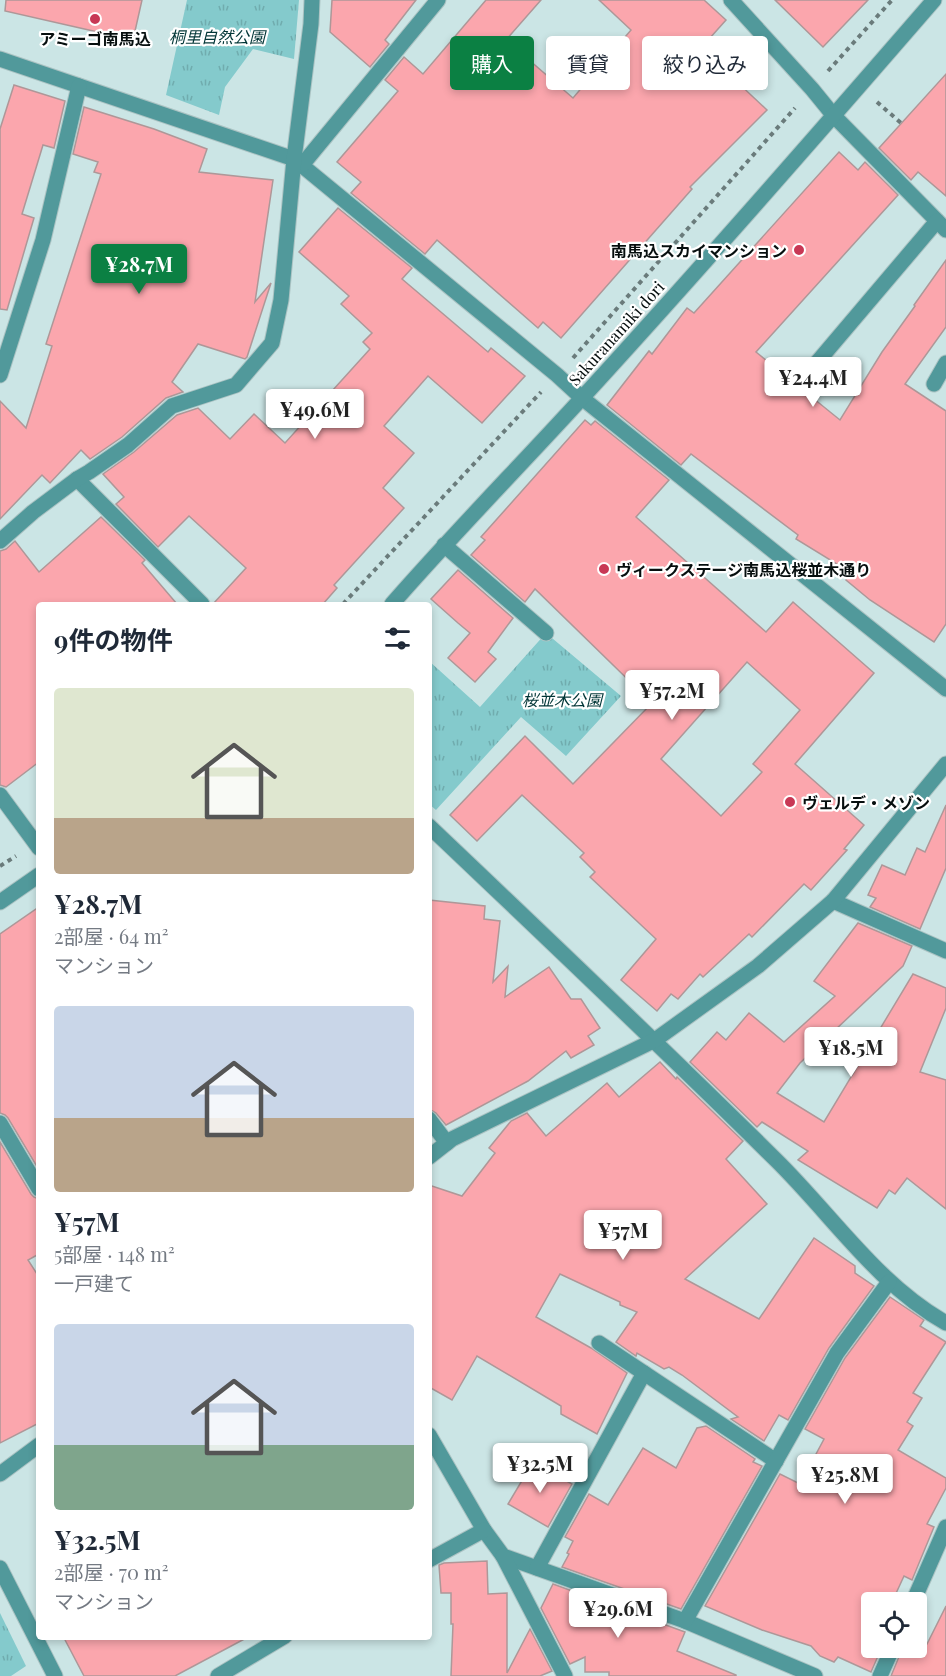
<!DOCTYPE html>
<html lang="ja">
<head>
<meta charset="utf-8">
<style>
	:root { --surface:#fff; --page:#f6f6f7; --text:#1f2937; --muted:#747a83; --accent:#0b8043 }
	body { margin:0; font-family:"Playfair Display","Noto Sans JP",serif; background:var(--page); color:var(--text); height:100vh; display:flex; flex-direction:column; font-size:22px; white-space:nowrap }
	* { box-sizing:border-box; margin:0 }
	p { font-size:20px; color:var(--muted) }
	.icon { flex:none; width:33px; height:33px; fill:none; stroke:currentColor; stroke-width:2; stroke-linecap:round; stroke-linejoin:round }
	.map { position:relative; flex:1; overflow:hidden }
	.sheet { position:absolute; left:36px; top:602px; width:396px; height:1038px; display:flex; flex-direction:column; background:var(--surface); border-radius:6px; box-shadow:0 3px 9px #0003 }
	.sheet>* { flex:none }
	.hud { position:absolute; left:450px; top:36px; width:405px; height:54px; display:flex; gap:12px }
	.controls { position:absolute; left:861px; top:1592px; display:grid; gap:12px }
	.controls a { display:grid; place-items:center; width:66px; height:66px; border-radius:6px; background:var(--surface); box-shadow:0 3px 9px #0003; font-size:30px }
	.price { position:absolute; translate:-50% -51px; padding:0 14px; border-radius:6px; background:#fff; color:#222; font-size:20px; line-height:39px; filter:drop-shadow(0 2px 3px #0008) }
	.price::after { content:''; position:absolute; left:50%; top:36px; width:18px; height:14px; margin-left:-9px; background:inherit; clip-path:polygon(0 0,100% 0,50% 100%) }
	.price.selected { background:var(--accent); color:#fff }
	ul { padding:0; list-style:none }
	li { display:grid; align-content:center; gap:12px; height:318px; padding:0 18px }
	li span { display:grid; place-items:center; height:186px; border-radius:6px; color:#555 }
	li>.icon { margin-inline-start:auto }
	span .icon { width:108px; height:108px; fill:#fffc; stroke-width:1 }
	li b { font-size:26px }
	h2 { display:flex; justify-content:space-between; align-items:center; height:72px; padding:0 18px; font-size:26px }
	.chip { padding:0 21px; border-radius:6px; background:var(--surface); box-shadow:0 3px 9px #0003; font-size:21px; line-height:54px }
	.chip.selected { background:var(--accent); color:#fff }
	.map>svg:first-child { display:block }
	.park { fill:url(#park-tufts) }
	.building { fill:#fba6ad; stroke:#ae9798; stroke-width:1.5; fill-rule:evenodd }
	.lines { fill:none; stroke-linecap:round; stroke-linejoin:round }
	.minor-casing { stroke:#abc3c3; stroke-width:17 }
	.path { stroke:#6a7b7b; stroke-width:4; stroke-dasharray:4.5 4.5; stroke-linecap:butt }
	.minor { stroke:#51999b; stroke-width:15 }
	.poi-dot { fill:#c83855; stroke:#fff; stroke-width:2 }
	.labels { text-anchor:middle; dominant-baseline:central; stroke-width:4.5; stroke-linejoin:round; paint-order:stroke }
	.park-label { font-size:16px; font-style:italic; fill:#003536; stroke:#fff }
	.poi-label { font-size:16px; font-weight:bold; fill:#060e0e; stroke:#fff; text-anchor:start }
	.street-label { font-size:16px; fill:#060e0e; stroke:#fff }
</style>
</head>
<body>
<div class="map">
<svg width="946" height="1676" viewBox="0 0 946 1676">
	<defs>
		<pattern id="park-tufts" width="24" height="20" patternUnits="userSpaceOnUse" patternTransform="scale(1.5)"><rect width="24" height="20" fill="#84cacc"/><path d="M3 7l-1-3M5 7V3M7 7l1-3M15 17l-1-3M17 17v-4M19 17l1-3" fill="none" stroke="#70acae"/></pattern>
	</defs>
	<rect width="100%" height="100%" fill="#cbe5e5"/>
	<g class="park">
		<polygon points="187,0 299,0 294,59 253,49 225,87 219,115 166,95"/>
		<polygon points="546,633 621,696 566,756 521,717 436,810 429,804 429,661 480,707"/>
		<polygon points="0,1613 26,1666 11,1676 0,1676"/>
	</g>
	<g class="building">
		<polygon points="6,0 142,0 133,40 5,11"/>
		<polygon points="332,0 416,0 385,40 389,44 370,67 330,32"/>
		<polygon points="486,0 541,0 506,40 573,98 631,30 599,0 704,0 726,20 701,48 767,110 690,187 692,189 561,338 543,322 538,328 437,240 425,254 351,193 361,182 337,162 398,91 385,80 404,57 423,74"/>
		<polygon points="775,0 868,0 823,47"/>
		<polygon points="946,74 946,196 918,172 911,180 879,148"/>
		<polygon points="14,85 65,101 54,148 43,145 22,214 34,218 7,310 0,309 0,129"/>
		<polygon points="84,107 154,129 207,149 199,172 273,180 255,302 271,283 247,357 245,359 198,344 172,382 183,392 166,398 122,437 90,459 81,450 50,483 42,475 0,519 0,401 26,428 52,346 46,344 101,174 94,172 98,162 73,154"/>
		<polygon points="839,152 858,170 865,162 898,195 756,352 840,420 882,352 915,306 914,305 946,260 946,327 905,384 946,411 946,624 934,642 870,600 846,580 850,572 796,539 798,535 691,454 681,465 607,405 649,351 652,354 687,308 694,313"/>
		<polygon points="338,208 412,268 402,279 488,352 491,348 525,376 482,423 428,376 384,426 414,453 383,488 404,508 334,585 337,588 323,604 213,604 246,568 189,516 158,547 116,504 124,497 103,474 134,452 177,415 198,408 230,439 254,414 285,443 370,349 363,342 372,333 341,304 349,296 299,252"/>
		<path d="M585,420L591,425L595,421L669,480L636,517L766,632L793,602L874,673L795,764L864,825L844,849L847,850L811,890L804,884L752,937L749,934L703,977L700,974L678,999L671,994L657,1011L621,980L656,939L590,877L595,872L580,857L584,853L522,795L477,841L450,815L525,736L573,784L652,703L535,589L525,602L471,555L485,540L481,537ZM747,662L800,710L753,764L762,772L721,816L661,759Z"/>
		<polygon points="101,517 145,560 142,563 177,604 39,604 39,762 6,787 0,785 0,551 6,549 15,541 39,572"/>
		<polygon points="458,570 513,618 488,652 496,659 475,682 448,658 470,633 458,623 431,599"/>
		<polygon points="946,805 946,868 920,929 870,907 876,898 868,895 882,865 905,875 917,848 925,852"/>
		<polygon points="429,900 485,906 484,919 500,921 493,982 508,966 505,997 549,967 571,999 581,999 600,1028 588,1036 594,1045 571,1058 566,1051 528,1081 446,1125 436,1113 429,1109"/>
		<polygon points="39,907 39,1170 8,1118 5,1115 0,1113 0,934"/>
		<polygon points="858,923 912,946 903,966 800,1063 777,1093 824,1122 913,974 946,988 946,1008 920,1072 946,1080 946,1209 907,1178 895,1194 889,1190 877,1208 798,1160 808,1151 762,1122 757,1127 690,1062 717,1032 726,1040 749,1013 784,1042 835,996 814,981"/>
		<polygon points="660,1062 676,1079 677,1077 743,1141 726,1159 767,1204 685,1279 759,1319 814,1238 855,1266 855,1273 874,1286 829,1348 788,1420 779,1415 764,1441 731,1419 738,1417 682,1375 669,1367 664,1369 637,1353 636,1356 616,1342 637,1312 620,1305 620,1302 560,1274 536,1317 591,1348 627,1373 597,1434 561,1414 561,1406 477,1356 452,1400 429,1387 429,1185 462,1196 495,1153 489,1148 511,1121 527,1113 546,1136 607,1083 619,1097"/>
		<polygon points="0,1142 31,1194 34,1197 39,1199 39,1254 28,1260 39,1277 39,1423 0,1443"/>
		<polygon points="890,1297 924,1320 920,1326 946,1342 913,1393 922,1398 907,1422 913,1426 898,1450 946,1478 946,1488 927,1524 934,1527 912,1580 904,1576 892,1602 872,1602 872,1647 882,1647 871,1672 838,1657 834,1662 820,1656 811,1646 762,1630 705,1606 780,1474 800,1484 824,1439 805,1429 845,1358"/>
		<polygon points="706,1426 755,1459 753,1462 762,1466 681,1609 562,1567 569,1554 567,1553 573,1541 565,1537 589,1494 608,1505 643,1448 676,1468 697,1428"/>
		<polygon points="533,1462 572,1484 548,1527 508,1504"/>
		<polygon points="487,1561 488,1594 507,1593 507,1673 530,1629 552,1671 540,1676 451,1676 453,1624 451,1624 451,1593 441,1593 439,1565 444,1563"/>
		<polygon points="553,1584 685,1632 677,1651 736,1675 736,1676 609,1676 609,1672 585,1672 585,1657 570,1664 541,1608"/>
		<polygon points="946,1606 946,1676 891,1676 903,1647 916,1647 916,1638 927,1644"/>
		<polygon points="63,1636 250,1636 175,1676 84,1676"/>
	</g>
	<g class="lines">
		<defs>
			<g id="minor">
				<polyline points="731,0 812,89 834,116 946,230"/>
				<polyline points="0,59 294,159 557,375 582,398 946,689"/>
				<polyline points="302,165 438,0"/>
				<polyline points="814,366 937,221"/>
				<polyline points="0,375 43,240 79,86"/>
				<polyline points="934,384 946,363"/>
				<polyline points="77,479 202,604"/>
				<polyline points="0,541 33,512 77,479 89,472 128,445 172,406 236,385 272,343 281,300 294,159 311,24 312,0"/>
				<polyline points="444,545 546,633"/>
				<path d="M392,604C453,534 519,467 582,398C702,267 818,134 934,0"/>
				<polyline points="0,795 39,848"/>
				<path d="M429,826C546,937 662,1047 776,1160C832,1215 877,1284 946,1323"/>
				<polyline points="833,901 946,951"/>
				<polyline points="0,902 39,875"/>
				<polyline points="429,1119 447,1143"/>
				<polyline points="0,1123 39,1189"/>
				<polyline points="429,1157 452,1139 655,1040 758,966 833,901 946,764"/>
				<polyline points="599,1343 776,1461"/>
				<polyline points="429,1435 484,1530 503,1556 685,1621 815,1676"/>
				<polyline points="0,1474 39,1445"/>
				<polyline points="503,1556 565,1676"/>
				<polyline points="429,1560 484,1530"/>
				<polyline points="0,1568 55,1676"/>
				<polyline points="537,1568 644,1373"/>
				<polyline points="913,1602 946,1527"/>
				<polyline points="685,1621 837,1353 889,1282"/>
				<polyline points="218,1676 285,1636"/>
				<polyline points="880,1676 893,1647"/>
			</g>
		</defs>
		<use href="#minor" class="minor-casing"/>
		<g class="path">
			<polyline points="828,71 892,0"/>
			<polyline points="877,102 901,123"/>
			<polyline points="573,358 795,108"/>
			<polyline points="343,604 541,392"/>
			<polyline points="0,866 16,856"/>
		</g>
		<use href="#minor" class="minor"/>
	</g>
	<g class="poi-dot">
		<circle cx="95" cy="19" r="6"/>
		<circle cx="799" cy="250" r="6"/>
		<circle cx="604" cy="569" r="6"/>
		<circle cx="790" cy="802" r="6"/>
	</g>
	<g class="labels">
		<g class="park-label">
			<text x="217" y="36">桐里自然公園</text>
			<text x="562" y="699">桜並木公園</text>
		</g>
		<g class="poi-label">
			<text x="95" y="38" text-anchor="middle">アミーゴ南馬込</text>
			<text x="787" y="250" text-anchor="end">南馬込スカイマンション</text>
			<text x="616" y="569">ヴィークステージ南馬込桜並木通り</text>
			<text x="802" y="802">ヴェルデ・メゾン</text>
		</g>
		<g class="street-label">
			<text transform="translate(616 333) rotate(-48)">Sakuranamiki dori</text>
		</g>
	</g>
</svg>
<div class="controls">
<a><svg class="icon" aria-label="locate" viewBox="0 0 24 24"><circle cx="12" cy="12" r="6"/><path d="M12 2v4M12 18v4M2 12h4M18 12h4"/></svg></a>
</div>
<b class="price selected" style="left:139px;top:295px">¥28.7M</b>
<b class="price" style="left:813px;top:408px">¥24.4M</b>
<b class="price" style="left:315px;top:440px">¥49.6M</b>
<b class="price" style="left:672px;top:721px">¥57.2M</b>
<b class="price" style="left:851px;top:1078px">¥18.5M</b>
<b class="price" style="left:623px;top:1261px">¥57M</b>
<b class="price" style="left:540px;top:1494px">¥32.5M</b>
<b class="price" style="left:845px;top:1505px">¥25.8M</b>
<b class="price" style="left:618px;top:1639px">¥29.6M</b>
<div class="hud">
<a class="chip selected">購入</a>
<a class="chip">賃貸</a>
<a class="chip">絞り込み</a>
</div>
<section class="sheet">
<h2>9件の物件<svg class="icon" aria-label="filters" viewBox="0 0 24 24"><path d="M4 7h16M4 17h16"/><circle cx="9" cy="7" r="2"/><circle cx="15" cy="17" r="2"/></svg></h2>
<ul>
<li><span style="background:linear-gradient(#dfe7d0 70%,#b9a48a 0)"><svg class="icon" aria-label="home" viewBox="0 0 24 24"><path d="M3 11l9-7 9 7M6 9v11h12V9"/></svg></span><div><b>¥28.7M</b><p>2部屋 · 64 m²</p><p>マンション</p></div></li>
<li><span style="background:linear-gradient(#c9d6e8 60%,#b9a48a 0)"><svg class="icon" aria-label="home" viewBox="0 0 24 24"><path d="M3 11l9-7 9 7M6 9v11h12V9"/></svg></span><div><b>¥57M</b><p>5部屋 · 148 m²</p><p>一戸建て</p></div></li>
<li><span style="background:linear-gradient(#c9d6e8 65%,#7fa58c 0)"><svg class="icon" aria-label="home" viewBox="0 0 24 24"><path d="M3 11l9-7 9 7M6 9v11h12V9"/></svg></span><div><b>¥32.5M</b><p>2部屋 · 70 m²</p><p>マンション</p></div></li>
</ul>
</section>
</div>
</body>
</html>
